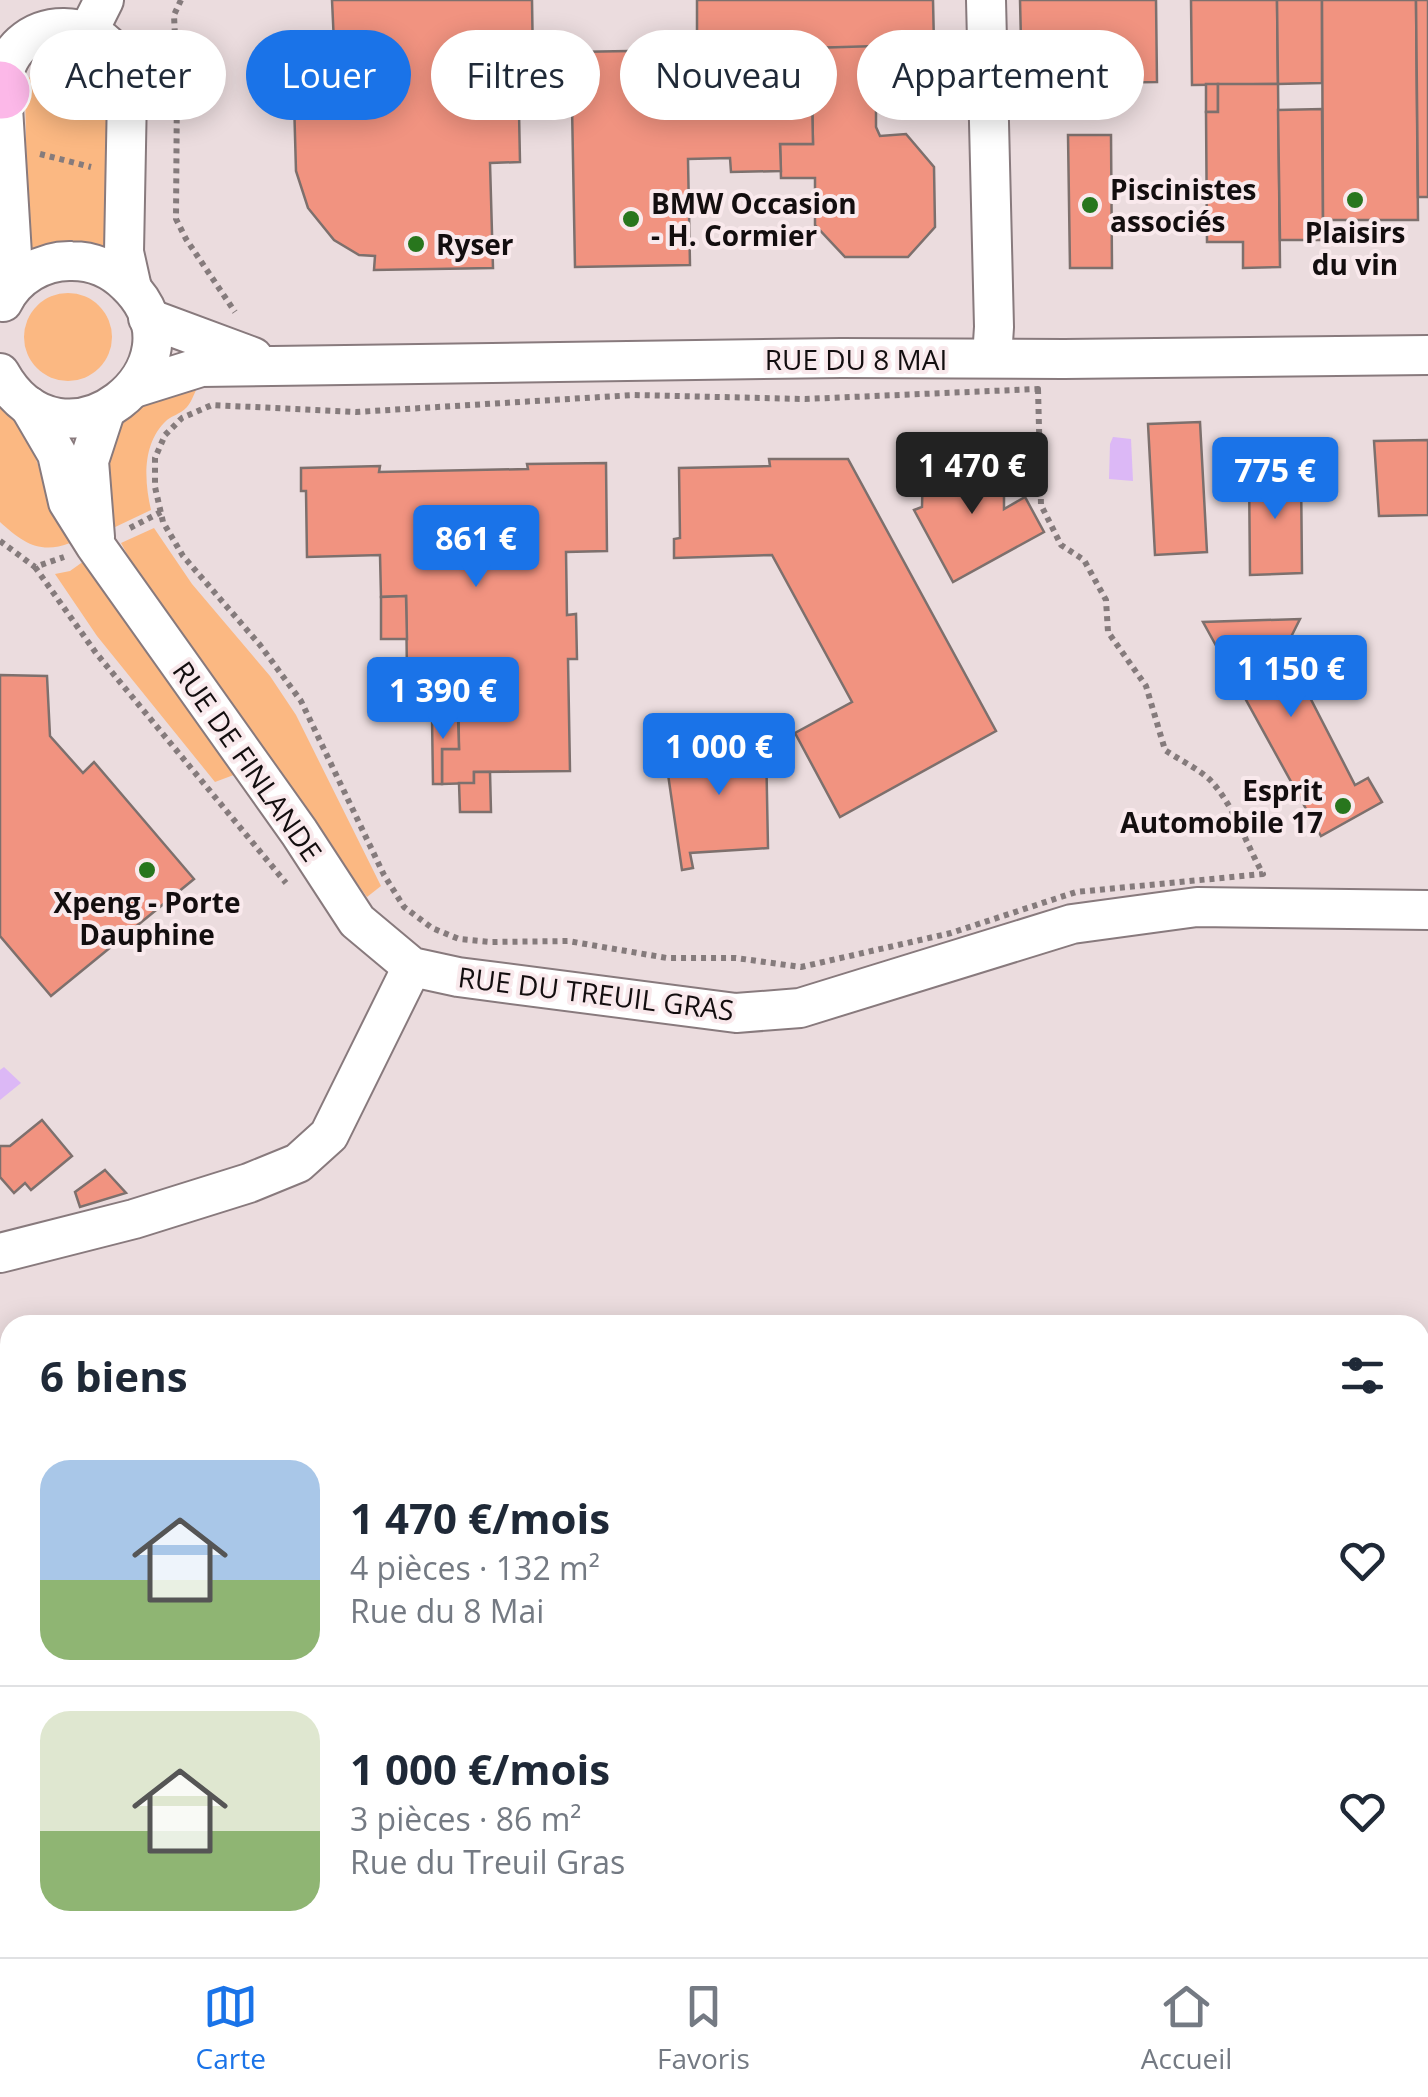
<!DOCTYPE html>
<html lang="fr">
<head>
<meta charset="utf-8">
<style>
	:root { --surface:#fff; --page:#f2f2f3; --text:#1f2937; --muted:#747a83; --line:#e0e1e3; --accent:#1a73e8 }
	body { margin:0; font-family:"Open Sans",sans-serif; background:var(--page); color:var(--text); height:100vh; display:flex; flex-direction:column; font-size:38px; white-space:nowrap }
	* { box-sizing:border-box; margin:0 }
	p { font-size:32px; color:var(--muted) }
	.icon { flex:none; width:55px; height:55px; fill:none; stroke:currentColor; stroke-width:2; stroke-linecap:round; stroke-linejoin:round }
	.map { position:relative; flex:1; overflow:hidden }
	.drawer { position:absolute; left:0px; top:1315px; width:1430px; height:642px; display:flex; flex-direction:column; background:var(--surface); border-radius:30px 30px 0 0; box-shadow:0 5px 25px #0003 }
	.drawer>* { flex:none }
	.banner { position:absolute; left:30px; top:30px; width:1370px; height:90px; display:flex; gap:20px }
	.price { position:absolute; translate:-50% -85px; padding:0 22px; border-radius:10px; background:var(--accent); color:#fff; font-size:32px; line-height:65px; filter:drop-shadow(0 2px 5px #0008) }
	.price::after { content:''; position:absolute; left:50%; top:60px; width:30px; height:22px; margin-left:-15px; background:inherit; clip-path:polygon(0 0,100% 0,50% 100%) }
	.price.selected { background:#222; color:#fff }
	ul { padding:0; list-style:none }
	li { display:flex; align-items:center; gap:30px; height:250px; padding:0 40px }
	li+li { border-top:2px solid var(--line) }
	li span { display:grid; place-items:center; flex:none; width:280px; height:200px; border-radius:30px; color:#555 }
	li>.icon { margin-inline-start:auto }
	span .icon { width:120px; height:120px; fill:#fffc; stroke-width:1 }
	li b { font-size:42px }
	h2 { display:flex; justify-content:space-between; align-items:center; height:120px; padding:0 40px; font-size:42px }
	.chip { padding:0 35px; border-radius:45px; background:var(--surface); box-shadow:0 5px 25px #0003; font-size:35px; line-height:90px }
	.chip.selected { background:var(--accent); color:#fff }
	.dock { display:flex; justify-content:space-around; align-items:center; height:140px; border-top:2px solid var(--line); background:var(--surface); font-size:28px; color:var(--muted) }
	.dock a { display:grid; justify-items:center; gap:5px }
	.dock .selected { color:var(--accent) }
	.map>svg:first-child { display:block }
	.green { fill:#fbb882 }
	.water { fill:#dcb8f6 }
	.building { fill:#f19380; stroke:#7d706d; stroke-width:2.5 }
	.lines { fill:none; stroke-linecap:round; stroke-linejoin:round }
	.minor-casing { stroke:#887a7d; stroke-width:42 }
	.highway-casing { stroke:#fff; stroke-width:60 }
	.path { stroke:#857b7c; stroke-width:6; stroke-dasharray:5 5; stroke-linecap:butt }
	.minor { stroke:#fff; stroke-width:38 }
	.highway { stroke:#fcb8e8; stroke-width:55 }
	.poi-dot { fill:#28761d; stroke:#f9e9ec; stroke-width:4 }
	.labels { text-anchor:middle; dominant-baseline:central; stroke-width:8; stroke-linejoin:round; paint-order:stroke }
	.poi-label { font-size:28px; font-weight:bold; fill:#130e0f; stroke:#f9e9ec; text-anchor:start }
	.street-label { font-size:28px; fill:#130e0f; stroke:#f9e9ec }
</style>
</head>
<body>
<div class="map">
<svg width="1428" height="1957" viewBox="0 0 1428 1957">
	<rect width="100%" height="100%" fill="#ebdcde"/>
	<g class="green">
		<path d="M60,53C83,53 98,63 106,84L115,255C82,243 60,239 28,254L25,86L35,67Z"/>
		<circle cx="68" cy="337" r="44"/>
		<path d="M198,386C193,396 190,407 181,412C178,414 169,418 167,420C142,443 144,480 151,510L111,529L104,453L116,430L154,394Z"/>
		<path d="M0,407C35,438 34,458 50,498C55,513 63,528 70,543C40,555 22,542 0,522Z"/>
		<polygon points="154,528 192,584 270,676 296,715 381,886 367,897 141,580 121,543"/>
		<polygon points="84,561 239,773 215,782 97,636 55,574 70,571"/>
	</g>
	<g class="water">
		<polygon points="1113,437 1131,439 1133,481 1109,479 1110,444"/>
		<polygon points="4,1067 21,1083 0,1100 0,1070"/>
	</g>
	<g class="building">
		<polygon points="332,0 532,0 533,64 518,62 520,162 490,163 493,268 374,270 375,256 359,255 334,240 308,208 296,171 293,65 335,65"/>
		<polygon points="697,0 933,0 934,46 697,50"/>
		<polygon points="1020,0 1156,0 1157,82 1022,84"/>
		<polygon points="1191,0 1277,0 1278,84 1192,85"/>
		<polygon points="1277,0 1322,0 1322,83 1278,84"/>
		<polygon points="1322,0 1416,0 1418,220 1323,220"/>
		<polygon points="1416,0 1428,0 1428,197 1418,197"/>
		<polygon points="876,46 876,127 880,136 906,134 934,167 935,227 908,257 845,257 815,225 815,178 781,178 780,144 813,144 811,48"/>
		<polygon points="811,48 813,144 780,144 781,171 731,172 730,158 688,159 690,265 575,267 571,52"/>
		<rect x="1206" y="84" width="12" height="28"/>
		<polygon points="1218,84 1278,84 1280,267 1243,268 1243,242 1207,242 1206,112 1218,112"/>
		<polygon points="1322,109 1323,240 1280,240 1278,110"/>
		<polygon points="1068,135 1111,135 1112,268 1070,268"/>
		<polygon points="1200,422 1207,552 1155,555 1148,424"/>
		<polygon points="1428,440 1428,515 1379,516 1374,441"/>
		<polygon points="769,459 848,459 996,731 840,817 795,733 852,702 772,555 674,558 674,539 680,538 679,468 770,466"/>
		<polygon points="606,463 607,551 566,552 567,615 576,614 577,659 568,659 570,771 474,772 474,783 442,784 442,749 459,749 458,676 407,677 406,596 381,597 380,555 307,557 306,491 301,491 301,468 380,466 379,472 528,469 527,464"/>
		<polygon points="923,467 1004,467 1004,509 1025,497 1044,532 953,582 914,510 922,507"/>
		<polygon points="1249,470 1301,470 1302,573 1250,575"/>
		<polygon points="406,596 407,639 381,639 381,597"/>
		<polygon points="1300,619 1285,649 1355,785 1368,778 1382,802 1321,836 1203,622"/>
		<polygon points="0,675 47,676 50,736 83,773 94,762 194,879 51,996 0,936"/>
		<polygon points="432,717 458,717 459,749 442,749 442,784 433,784"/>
		<polygon points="766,744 768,848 690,853 693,868 682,870 664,747"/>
		<polygon points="474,772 490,772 491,812 460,812 459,783 474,783"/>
		<polygon points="42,1120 72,1156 31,1190 25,1183 14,1193 0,1177 0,1146 10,1146"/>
		<polygon points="105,1170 126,1193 80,1207 75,1192"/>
		<polygon points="1420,1867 1428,1869 1428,1896 1420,1894"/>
	</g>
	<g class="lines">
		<defs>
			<g id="minor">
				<polyline points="986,0 994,327 992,358"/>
				<polyline points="88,32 104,0"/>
				<path d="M7,294L13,271L2,91C3,7 125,6 127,94L124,252L132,288"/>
				<polyline points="148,318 253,357"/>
				<path d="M0,373C62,485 212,365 127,284C112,269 92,261 72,261C43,260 15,277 3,302"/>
				<polyline points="134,388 201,367 841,358 1064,359 1428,355"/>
				<polyline points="29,406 57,454 68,502 95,545 299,832 357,921 412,967 458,977 736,1013 800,1008 1072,924 1197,907 1428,910"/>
				<polyline points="95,537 89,461 105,412"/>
				<polyline points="0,1253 134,1219 249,1183 298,1163 329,1135 412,967"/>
				<polyline points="0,1771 10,1773"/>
				<polyline points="663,1948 698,1957"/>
			</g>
			<polyline id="highway" points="0,89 2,91"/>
		</defs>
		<use href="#minor" class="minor-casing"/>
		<use href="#highway" class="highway-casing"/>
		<g class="path">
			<polyline points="181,0 174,15 177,80 176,219 186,239 235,312"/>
			<polyline points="40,154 91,167"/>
			<path d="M1038,389L1041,505L1061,545L1084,560L1106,600L1108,632L1146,686L1165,750C1179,760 1200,769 1212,782C1235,808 1246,844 1263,874L1076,892L951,933L801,967L736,958H667L568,941L491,942L459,939L432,928L404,907L384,875L301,701L260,645L183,556L163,522L155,487V458L165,435L182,418L212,405L356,412L634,395L805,399Z"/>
			<polyline points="130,528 161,512"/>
			<polyline points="0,541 35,567 64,557"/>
			<polyline points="35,567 96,653 286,883"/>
		</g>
		<use href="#minor" class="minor"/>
		<use href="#highway" class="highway"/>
	</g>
	<g class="poi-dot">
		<circle cx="1355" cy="200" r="10"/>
		<circle cx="1090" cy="205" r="10"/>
		<circle cx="631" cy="219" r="10"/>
		<circle cx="416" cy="244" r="10"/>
		<circle cx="1343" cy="806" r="10"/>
		<circle cx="147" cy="870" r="10"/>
	</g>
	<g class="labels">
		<g class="poi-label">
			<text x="1110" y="189">Piscinistes<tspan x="1110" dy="32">associés</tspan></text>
			<text x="651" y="203">BMW Occasion<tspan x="651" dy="32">- H. Cormier</tspan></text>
			<text x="1355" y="232" text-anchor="middle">Plaisirs<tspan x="1355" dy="32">du vin</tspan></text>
			<text x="436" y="244">Ryser</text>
			<text x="1323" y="790" text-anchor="end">Esprit<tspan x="1323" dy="32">Automobile 17</tspan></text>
			<text x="147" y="902" text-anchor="middle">Xpeng - Porte<tspan x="147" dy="32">Dauphine</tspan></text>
		</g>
		<g class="street-label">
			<text x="856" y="359">RUE DU 8 MAI</text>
			<text transform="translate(248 761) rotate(55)">RUE DE FINLANDE</text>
			<text transform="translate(596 993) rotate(7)">RUE DU TREUIL GRAS</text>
		</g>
	</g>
</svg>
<b class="price selected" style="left:972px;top:517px">1 470 €</b>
<b class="price" style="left:1275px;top:522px">775 €</b>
<b class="price" style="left:476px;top:590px">861 €</b>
<b class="price" style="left:1291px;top:720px">1 150 €</b>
<b class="price" style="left:443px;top:742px">1 390 €</b>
<b class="price" style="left:719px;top:798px">1 000 €</b>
<div class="banner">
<a class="chip">Acheter</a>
<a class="chip selected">Louer</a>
<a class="chip">Filtres</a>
<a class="chip">Nouveau</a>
<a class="chip">Appartement</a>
</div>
<section class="drawer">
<h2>6 biens<svg class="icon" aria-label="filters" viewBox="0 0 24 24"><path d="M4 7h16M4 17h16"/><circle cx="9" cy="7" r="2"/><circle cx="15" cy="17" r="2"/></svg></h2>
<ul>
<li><span style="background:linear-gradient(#a9c7e8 60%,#8fb573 0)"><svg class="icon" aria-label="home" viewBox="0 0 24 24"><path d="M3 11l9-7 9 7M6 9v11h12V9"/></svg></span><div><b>1 470 €/mois</b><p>4 pièces · 132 m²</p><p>Rue du 8 Mai</p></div><svg class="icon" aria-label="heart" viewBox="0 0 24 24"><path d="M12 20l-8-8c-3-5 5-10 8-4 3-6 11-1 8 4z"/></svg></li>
<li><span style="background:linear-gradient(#dfe7d0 60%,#8fb573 0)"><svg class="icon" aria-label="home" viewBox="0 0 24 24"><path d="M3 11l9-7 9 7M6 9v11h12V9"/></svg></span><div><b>1 000 €/mois</b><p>3 pièces · 86 m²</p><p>Rue du Treuil Gras</p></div><svg class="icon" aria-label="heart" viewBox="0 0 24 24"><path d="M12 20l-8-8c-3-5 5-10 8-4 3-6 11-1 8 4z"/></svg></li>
</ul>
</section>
</div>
<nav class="dock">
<a class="selected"><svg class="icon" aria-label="map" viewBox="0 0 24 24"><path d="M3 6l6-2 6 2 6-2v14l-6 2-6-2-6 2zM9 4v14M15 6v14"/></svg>Carte</a>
<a><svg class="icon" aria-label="saved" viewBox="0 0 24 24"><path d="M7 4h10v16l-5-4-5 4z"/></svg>Favoris</a>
<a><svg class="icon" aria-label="home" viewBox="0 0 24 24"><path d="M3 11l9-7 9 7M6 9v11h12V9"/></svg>Accueil</a>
</nav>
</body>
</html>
